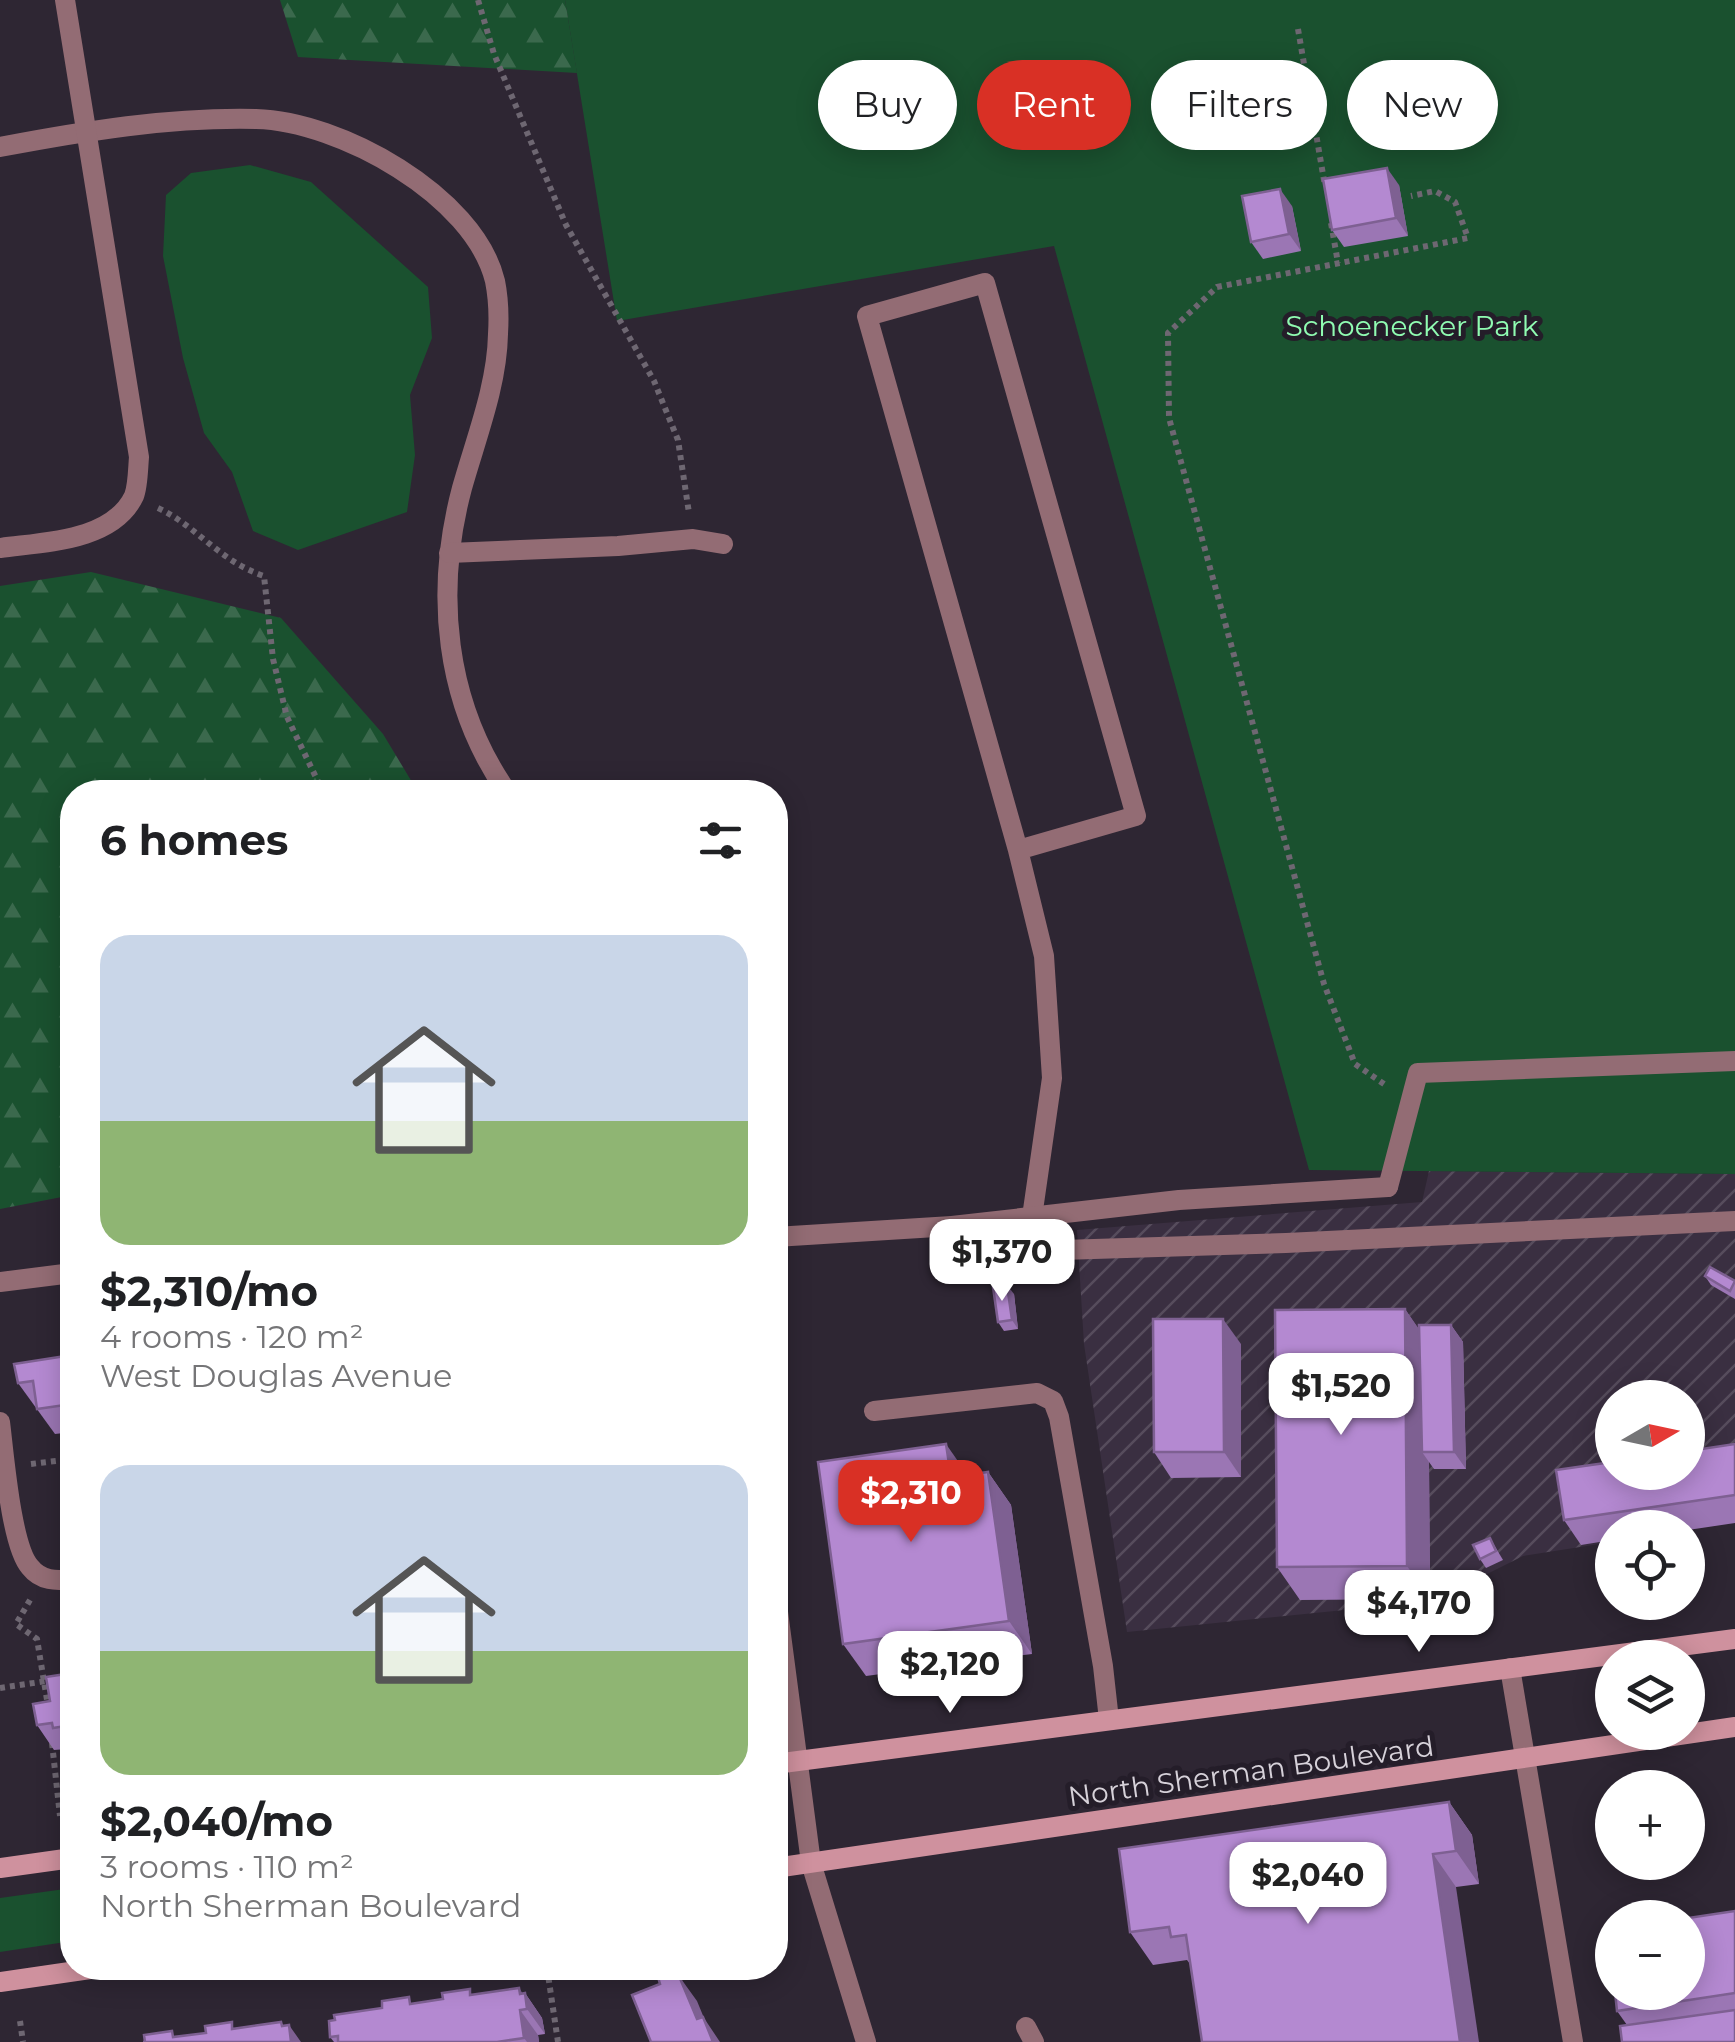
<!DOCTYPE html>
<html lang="en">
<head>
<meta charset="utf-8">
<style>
	:root { --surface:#fff; --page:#f6f6f6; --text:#202124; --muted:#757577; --accent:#d93025 }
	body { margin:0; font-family:Montserrat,sans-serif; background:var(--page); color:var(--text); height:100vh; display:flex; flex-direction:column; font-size:38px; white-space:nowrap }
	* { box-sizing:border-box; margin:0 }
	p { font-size:32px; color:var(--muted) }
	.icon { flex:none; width:55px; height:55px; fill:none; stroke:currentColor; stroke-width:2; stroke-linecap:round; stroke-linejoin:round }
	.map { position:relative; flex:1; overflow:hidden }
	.side { position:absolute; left:60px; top:780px; width:728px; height:1200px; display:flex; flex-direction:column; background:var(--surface); border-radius:40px; box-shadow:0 5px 25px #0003 }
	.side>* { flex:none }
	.guide { position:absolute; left:818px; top:60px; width:768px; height:90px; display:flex; gap:20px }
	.needle { width:65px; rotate:81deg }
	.tools { position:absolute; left:1595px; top:1380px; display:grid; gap:20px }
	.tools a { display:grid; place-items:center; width:110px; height:110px; border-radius:50%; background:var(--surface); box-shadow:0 5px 25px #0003; font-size:50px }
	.price { position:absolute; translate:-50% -85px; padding:0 22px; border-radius:20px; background:#fff; color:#222; font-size:32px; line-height:65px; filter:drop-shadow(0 2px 5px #0008) }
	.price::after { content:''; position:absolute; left:50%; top:60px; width:30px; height:22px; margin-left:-15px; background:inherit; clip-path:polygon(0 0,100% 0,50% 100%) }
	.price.selected { background:var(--accent); color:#fff }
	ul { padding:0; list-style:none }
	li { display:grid; align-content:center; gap:20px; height:530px; padding:0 40px }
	li span { display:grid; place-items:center; height:310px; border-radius:30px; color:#555 }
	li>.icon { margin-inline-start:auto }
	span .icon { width:180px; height:180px; fill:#fffc; stroke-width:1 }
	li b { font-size:42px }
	h2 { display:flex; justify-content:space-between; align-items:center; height:120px; padding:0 40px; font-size:42px }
	.pill { padding:0 35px; border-radius:45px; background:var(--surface); box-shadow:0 5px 25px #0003; font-size:35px; line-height:90px }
	.pill.selected { background:var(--accent); color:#fff }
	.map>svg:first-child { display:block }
	.industrial { fill:url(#industrial-furrows); fill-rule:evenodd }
	.green { fill:#1a512f }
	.forest { fill:url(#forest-firs) }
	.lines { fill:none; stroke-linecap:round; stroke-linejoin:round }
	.path { stroke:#6e6772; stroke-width:6; stroke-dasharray:5 5; stroke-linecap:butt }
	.service { stroke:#936c74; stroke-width:20 }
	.minor { stroke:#936c74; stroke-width:20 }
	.secondary { stroke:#cf919e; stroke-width:20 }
	.wall { fill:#9b76b4 }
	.shaded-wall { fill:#7e6092 }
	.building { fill:#b489d1; stroke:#7e6092; stroke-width:2.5 }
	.labels { text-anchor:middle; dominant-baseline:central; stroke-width:10; stroke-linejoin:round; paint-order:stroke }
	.park-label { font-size:28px; fill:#90fcb2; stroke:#241d29 }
	.street-label { font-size:28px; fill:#d6d1d9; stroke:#241d29 }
</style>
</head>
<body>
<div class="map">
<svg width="1735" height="2042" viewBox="0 0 1735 2042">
	<defs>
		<pattern id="industrial-furrows" width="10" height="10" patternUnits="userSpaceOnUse" patternTransform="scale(2.5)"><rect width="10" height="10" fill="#3a2f41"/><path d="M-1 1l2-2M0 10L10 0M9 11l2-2" fill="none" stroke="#564c5c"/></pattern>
		<pattern id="forest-firs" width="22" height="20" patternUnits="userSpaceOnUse" patternTransform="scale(2.5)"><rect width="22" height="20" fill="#1a512f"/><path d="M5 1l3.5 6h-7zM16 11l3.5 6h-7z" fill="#3b694d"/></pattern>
	</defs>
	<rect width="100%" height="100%" fill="#2e2633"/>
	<path class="industrial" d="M1429,1171L1735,1174V1522L1688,1528H1612V1542L1523,1556L1433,1601L1127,1632L1084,1344L1077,1230L1422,1202ZM1612,1398H1688V1472H1612Z"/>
	<g class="green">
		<polygon points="565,0 1735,0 1735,1174 1309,1170 1054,246 617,321"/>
		<polygon points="250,165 311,182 428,287 432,338 410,395 415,455 407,512 298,550 253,531 232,472 204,433 183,358 163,256 166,195 191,173"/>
		<polygon points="72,1888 72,1941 0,1952 0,1898"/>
	</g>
	<g class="forest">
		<polygon points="280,0 565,0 577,73 298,57"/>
		<polygon points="91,572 281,618 383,734 418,792 72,792 72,1195 0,1209 0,586"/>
	</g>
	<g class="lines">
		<g class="path">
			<polyline points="478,0 494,54 566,225 654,381 678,440 689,513"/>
			<polyline points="1298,29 1325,186"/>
			<polyline points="1331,223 1338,263"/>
			<path d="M158,508C198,527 219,561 264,576L273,659L287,717L323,792"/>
			<polyline points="1384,1084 1355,1064 1324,984 1169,418 1168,333 1217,287 1468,238 1455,202 1435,191 1411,196"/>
			<polyline points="31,1464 72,1459"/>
			<polyline points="30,1600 16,1624 37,1639 48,1706"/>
			<polyline points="0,1688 47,1681"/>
			<polyline points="52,1743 60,1816"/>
			<polyline points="547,1968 558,2042"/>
			<polyline points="20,2021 23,2042"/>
		</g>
		<g class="service">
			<path d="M0,147C84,131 170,117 256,119C339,121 474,195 495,281C498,296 499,318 498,334C497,386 476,438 462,488C434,593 445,703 507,792"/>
			<path d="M0,548C42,542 112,542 134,496C138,486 138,468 139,457L65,0"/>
			<polyline points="449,553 618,546 693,539 723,544"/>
			<polyline points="1018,850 1136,816 985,283 867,316 1018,850 1044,956 1052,1078 1032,1217"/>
			<polyline points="1388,1187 1418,1073 1735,1061"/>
			<polyline points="952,1226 1029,1251 1286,1243 1735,1221"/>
			<polyline points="874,1411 1037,1393 1053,1401 1059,1417 1103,1666 1109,1720"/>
			<path d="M0,1422C4,1453 11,1546 30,1567C41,1581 56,1581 72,1579"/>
			<polyline points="1510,1668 1573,2042"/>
			<polyline points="1026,2027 1034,2042"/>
		</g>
		<g class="minor">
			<polyline points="775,1237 952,1226 1179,1200 1388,1187"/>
			<polyline points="0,1282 72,1273"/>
			<polyline points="775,1589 811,1863 866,2042"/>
		</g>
		<g class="secondary">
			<polyline points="775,1764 1735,1639"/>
			<polyline points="0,1868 72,1858"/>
			<polyline points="775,1868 1735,1727"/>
			<polyline points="0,1982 97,1968"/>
		</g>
	</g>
	<g class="wall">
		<polygon points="1399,185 1408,236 1344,247 1332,230"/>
		<polygon points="1292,206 1301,251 1263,259 1251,242"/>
		<polygon points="1705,1276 1735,1281 1735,1299 1711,1285"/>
		<polygon points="1014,1294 1018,1329 1004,1331 998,1322"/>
		<polygon points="1405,1309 1419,1330 1451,1325 1463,1342 1466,1469 1434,1469 1429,1462 1430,1599 1300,1600 1277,1567"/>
		<polygon points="1241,1344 1241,1477 1171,1478 1154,1452"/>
		<polygon points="72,1355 72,1432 55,1434 18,1383"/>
		<polygon points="1735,1444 1735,1523 1688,1530 1688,1528 1612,1528 1612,1540 1581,1545 1564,1520"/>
		<polygon points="988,1472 1011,1505 1032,1654 866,1676 843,1644"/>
		<polygon points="1490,1538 1503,1560 1486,1568 1480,1559"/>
		<polygon points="72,1673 72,1753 70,1753 67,1749 54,1750 37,1725 50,1701"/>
		<polygon points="1449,1802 1472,1835 1479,1884 1456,1887 1191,1965 1187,1960 1153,1965 1130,1932"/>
		<polygon points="1735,1911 1735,2042 1627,2025 1617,2011"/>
		<polygon points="525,1993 542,2018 545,2034 538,2035 539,2042 334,2042 330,2037 413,2003 474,1995"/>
	</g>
	<g class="shaded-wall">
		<polygon points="1387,168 1399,185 1408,236 1396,218"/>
		<polygon points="1280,189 1292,206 1301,251 1289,234"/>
		<polygon points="1007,1285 1014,1294 1018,1329 1012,1320"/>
		<polygon points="1405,1309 1428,1342 1422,1452 1429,1462 1430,1599 1407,1566"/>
		<polygon points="1223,1319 1241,1344 1241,1477 1224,1452"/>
		<polygon points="1451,1325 1463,1342 1466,1469 1454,1452"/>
		<polygon points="946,1444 969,1477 951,1477"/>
		<polygon points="988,1472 1011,1505 1032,1654 1009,1621"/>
		<polygon points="1449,1802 1472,1835 1479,1884 1456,1851"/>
		<polygon points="1433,1854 1456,1887 1479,2042 1460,2042"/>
		<polygon points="672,1971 684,1988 679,1976 697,2001 704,2018 720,2042 713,2042 697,2019"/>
		<polygon points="519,1988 525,1997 525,1993 542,2018 545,2034 527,2009"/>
		<polygon points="520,2010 538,2035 539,2042 527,2042 524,2038"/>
		<polygon points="281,2022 290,2035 289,2025 301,2042 291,2042 282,2026"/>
	</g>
	<g class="building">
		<polygon points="1387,168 1396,218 1332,230 1323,179"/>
		<polygon points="1280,189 1289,234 1251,242 1242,196"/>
		<polygon points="1710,1267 1735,1281 1730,1291 1705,1276"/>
		<polygon points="1007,1285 1012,1320 998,1322 993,1287"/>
		<polygon points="1405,1309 1407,1566 1277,1567 1275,1310"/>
		<polygon points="1153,1319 1223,1319 1224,1452 1154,1452"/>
		<polygon points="1419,1325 1451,1325 1454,1452 1422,1452"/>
		<polygon points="72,1355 72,1404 37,1409 33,1381 18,1383 14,1364"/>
		<polygon points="946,1444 951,1477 988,1472 1009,1621 843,1644 818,1462"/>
		<polygon points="1735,1444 1735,1495 1564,1520 1556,1470 1612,1462 1612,1472 1688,1472 1688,1451"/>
		<polygon points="1490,1538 1496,1551 1480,1559 1473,1545"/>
		<polygon points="72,1673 72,1725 53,1728 52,1723 37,1725 33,1704 50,1701 46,1677"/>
		<polygon points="1449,1802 1456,1851 1433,1854 1460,2042 1202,2042 1186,1935 1171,1937 1169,1927 1130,1932 1119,1849"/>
		<polygon points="1735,1911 1735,1993 1617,2011 1615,1992 1688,1992 1688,1918"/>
		<polygon points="1612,1930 1612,1979 1605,1931"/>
		<polygon points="672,1971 675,1977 679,1976 697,2019 703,2017 713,2042 651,2042 632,1995 660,1984 658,1977"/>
		<polygon points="519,1988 520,1994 525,1993 527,2009 520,2010 524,2038 497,2042 338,2042 338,2036 330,2037 329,2021 335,2020 334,2015 382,2008 382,2001 409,1997 410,2004 443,1999 442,1993 470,1989 470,1995"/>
		<polygon points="1735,2010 1735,2042 1622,2042 1620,2026"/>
		<polygon points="232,2022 232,2029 281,2022 282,2026 289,2025 291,2042 143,2042 145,2042 144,2035 172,2031 173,2037 206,2033 205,2026"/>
	</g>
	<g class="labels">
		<g class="park-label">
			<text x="1412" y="326">Schoenecker Park</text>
		</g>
		<g class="street-label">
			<text transform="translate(1251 1771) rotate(-8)">North Sherman Boulevard</text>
		</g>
	</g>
</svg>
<div class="tools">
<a><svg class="needle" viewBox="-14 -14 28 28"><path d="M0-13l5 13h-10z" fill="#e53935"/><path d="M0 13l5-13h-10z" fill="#757577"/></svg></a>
<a><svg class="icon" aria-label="locate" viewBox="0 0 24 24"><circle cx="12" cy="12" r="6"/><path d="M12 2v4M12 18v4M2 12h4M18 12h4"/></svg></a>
<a><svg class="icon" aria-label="layers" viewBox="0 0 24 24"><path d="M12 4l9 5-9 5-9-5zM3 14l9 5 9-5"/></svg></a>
<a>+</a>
<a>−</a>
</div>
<b class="price" style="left:1002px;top:1304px">$1,370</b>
<b class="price" style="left:1341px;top:1438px">$1,520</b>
<b class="price selected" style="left:911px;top:1545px">$2,310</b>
<b class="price" style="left:1419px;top:1655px">$4,170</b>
<b class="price" style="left:950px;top:1716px">$2,120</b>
<b class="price" style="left:1308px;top:1927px">$2,040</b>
<div class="guide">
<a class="pill">Buy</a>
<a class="pill selected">Rent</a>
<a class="pill">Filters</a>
<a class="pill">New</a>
</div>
<section class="side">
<h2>6 homes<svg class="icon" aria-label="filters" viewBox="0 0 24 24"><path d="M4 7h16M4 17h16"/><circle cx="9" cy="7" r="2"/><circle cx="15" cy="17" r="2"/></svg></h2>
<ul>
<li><span style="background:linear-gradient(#c9d6e8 60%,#8fb573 0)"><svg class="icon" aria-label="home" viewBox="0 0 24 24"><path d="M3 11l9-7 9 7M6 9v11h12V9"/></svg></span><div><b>$2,310/mo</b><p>4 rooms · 120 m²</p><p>West Douglas Avenue</p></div></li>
<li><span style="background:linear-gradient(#c9d6e8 60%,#8fb573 0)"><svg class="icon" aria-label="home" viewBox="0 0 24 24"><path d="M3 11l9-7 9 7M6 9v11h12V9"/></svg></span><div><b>$2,040/mo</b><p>3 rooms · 110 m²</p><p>North Sherman Boulevard</p></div></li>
</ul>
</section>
</div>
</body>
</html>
